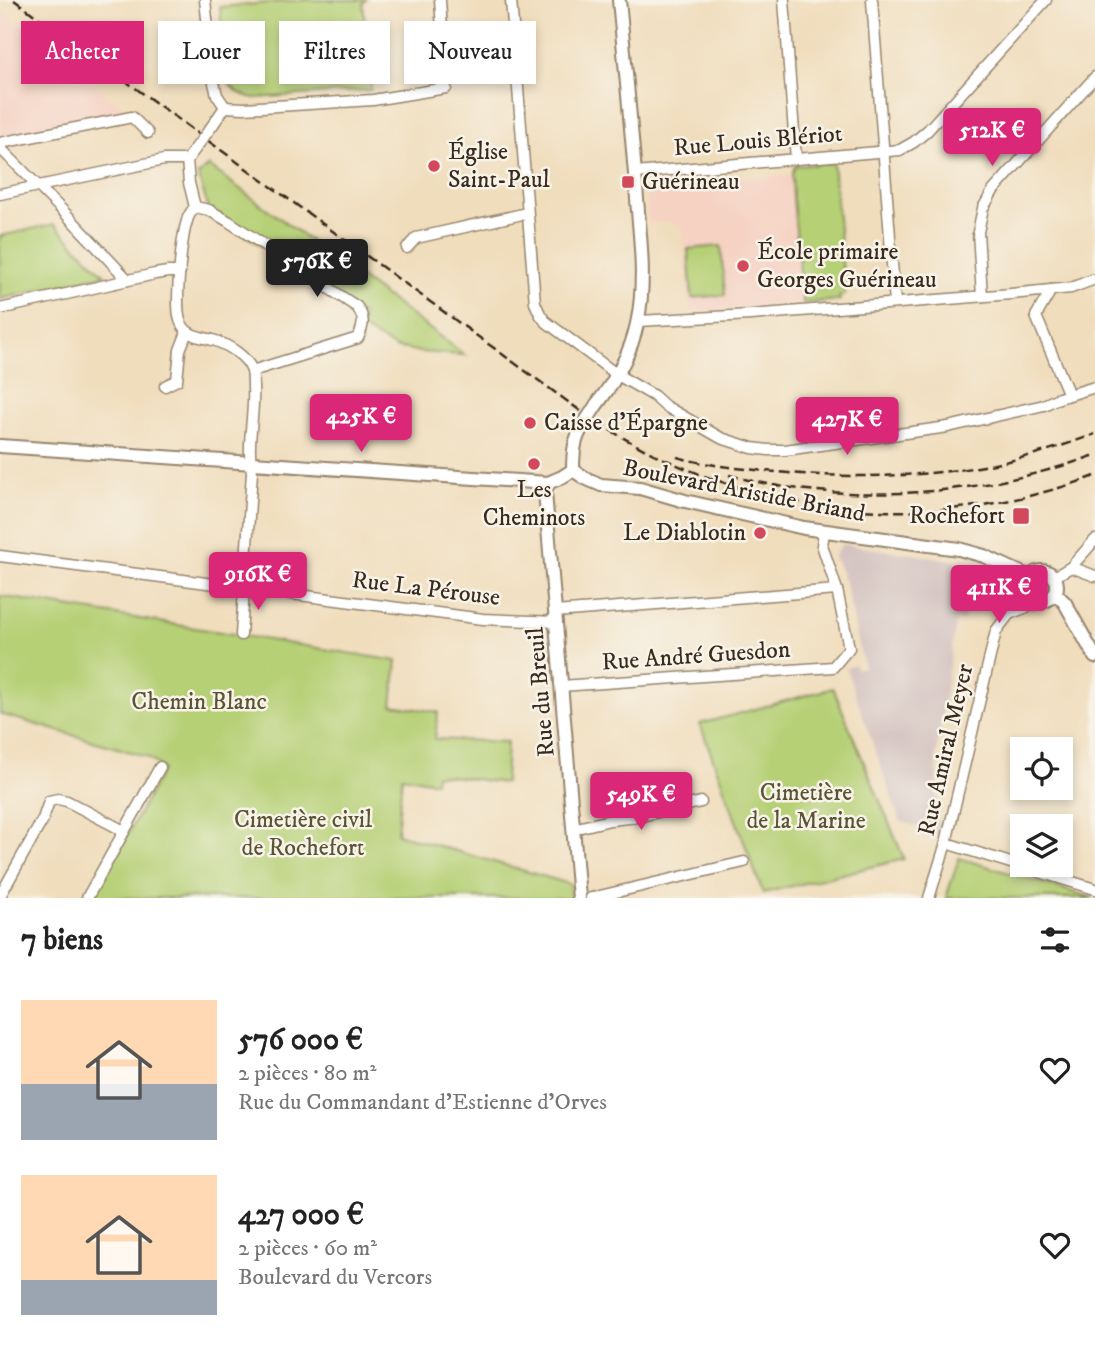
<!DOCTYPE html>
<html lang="fr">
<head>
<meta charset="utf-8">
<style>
	:root { --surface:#fff; --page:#f6f6f6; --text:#222; --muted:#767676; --accent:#db2777 }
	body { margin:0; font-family:"IM FELL DW Pica",serif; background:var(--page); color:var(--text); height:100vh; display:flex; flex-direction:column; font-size:26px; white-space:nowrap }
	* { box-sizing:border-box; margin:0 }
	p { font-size:23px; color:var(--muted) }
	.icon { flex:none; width:38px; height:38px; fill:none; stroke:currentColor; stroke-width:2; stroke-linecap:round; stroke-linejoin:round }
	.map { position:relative; height:898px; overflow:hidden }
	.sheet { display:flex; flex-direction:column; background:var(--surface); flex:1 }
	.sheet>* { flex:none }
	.hud { position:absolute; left:21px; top:21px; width:700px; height:63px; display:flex; gap:14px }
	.tools { position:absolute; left:1010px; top:737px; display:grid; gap:14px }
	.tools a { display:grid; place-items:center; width:63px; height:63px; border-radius:0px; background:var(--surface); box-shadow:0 4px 10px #0003; font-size:35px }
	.price { position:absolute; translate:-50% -60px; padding:0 16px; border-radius:7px; background:var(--accent); color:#fff; font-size:23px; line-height:46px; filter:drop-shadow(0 2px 4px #0008) }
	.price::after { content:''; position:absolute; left:50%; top:42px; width:21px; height:16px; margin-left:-10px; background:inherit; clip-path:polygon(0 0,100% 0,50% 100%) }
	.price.active { background:#222; color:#fff }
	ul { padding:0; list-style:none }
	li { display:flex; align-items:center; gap:21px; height:175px; padding:0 21px }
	li span { display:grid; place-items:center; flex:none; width:196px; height:140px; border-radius:0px; color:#555 }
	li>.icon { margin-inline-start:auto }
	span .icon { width:84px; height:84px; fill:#fffc; stroke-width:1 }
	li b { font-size:30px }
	h2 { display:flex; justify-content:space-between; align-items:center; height:84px; padding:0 21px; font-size:30px }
	.chip { padding:0 24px; border-radius:0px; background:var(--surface); box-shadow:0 4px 10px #0003; font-size:24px; line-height:63px }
	.chip.active { background:var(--accent); color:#fff }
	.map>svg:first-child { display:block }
	.built { fill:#f5d2c2 }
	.industrial { fill:#d1bfbd }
	.green { fill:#b6d076; stroke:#787d4a; stroke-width:2 }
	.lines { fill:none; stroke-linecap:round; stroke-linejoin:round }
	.minor-casing { stroke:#96846d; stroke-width:13 }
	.tertiary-casing { stroke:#96846d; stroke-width:16 }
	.minor { stroke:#fff; stroke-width:10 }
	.tertiary { stroke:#fff; stroke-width:12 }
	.rail { stroke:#3b2a1e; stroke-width:2.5; stroke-dasharray:10 5; stroke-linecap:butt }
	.minor-bridge-casing { stroke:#96846d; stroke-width:13; stroke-linecap:butt }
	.tertiary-bridge-casing { stroke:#96846d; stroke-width:16; stroke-linecap:butt }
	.minor-bridge { stroke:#fff; stroke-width:10 }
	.tertiary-bridge { stroke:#fff; stroke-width:12 }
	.poi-dot { fill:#d1495b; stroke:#f7f3e8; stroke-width:2.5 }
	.labels { text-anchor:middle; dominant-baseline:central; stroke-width:5; stroke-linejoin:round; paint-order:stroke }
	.street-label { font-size:24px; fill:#3b2a1e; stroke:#f7f3e8 }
	.poi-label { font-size:24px; fill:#3b2a1e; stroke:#f7f3e8; text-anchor:start }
	.park-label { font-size:24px; fill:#5a5434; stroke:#f7f3e8 }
</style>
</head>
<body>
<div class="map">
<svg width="1095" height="898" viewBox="0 0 1095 898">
	<rect width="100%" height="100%" fill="#f7f3e8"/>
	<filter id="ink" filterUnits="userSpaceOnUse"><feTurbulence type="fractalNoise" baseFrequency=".0143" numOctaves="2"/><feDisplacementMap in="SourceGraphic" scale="14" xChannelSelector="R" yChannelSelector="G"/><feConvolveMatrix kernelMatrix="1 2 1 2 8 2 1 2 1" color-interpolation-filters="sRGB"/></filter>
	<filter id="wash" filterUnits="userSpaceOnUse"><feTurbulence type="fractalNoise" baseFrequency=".00686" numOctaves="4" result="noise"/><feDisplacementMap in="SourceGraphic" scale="28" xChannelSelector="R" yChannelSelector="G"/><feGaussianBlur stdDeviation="1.57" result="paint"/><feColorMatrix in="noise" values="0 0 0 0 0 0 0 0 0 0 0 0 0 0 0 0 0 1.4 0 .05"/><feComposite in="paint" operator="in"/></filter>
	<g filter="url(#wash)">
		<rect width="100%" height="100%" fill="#f0ddbc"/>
		<g class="built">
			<polygon points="0,8 129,113 7,137 0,135"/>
			<polygon points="792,175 793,199 803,303 690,312 683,228 671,222 648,223 645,177 659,176 660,183 673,182 673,185 694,183 694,180 744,176 745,179"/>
		</g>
		<polygon class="industrial" points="842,544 953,560 959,564 975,570 975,575 982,603 979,604 979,599 967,598 964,621 956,621 936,755 938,834 900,821 846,668 855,665 856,669 864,667 845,582 834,556"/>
		<g class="green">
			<path d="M303,0H366L363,3L371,90L255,98C242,96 232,90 226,79L220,7Z"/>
			<polygon points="833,163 845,295 839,296 840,300 803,303 793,199 792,175 795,166"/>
			<polygon points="209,166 465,355 419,352 408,349 396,348 362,329 362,315 209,210 198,175"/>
			<polygon points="54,224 105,275 0,299 0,236"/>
			<polygon points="721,246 725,295 692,298 688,249"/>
			<polygon points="0,596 397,661 392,705 438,712 435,739 507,742 505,783 436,774 435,782 402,776 397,834 570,884 571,898 93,898 163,769 148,757 0,714"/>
			<polygon points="833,688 904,859 763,893 700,724"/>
			<polygon points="959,858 1093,898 946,898"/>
		</g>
	</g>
	<g filter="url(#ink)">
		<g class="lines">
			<defs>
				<g id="minor">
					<polyline points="205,0 214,83 217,95 225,107"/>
					<polyline points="511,0 535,303 540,314 545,321 616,374 654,396 665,406 721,438 752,448 768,450 785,450 948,427 1044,405 1056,399 1095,387"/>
					<polyline points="784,0 796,159"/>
					<polyline points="872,0 895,303"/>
					<polyline points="225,107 244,108 373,100 446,88 440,0"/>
					<polyline points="212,126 225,107"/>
					<polyline points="0,143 132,117 148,133"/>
					<polyline points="0,148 66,214 128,280"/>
					<polyline points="635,173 900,150 914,142 928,130 1046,0"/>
					<polyline points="0,194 164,160 187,160"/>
					<path d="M195,207C191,212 188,215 187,221C181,239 176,298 179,316C180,322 182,326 186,330C194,338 205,337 216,341C229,346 247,356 252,371C253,375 253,382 253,387C255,415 246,444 252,472L241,635"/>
					<path d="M195,207L209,210L228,221L357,307C365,318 364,325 358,338L252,371"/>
					<polyline points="195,207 189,183 187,160 195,149"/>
					<polyline points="407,248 416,238 527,213"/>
					<polyline points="1051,290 1036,316 1069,395"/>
					<polyline points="982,296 978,232 983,208 993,191 1095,77"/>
					<polyline points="0,309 155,274 168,272 180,272"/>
					<polyline points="638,321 751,315 1011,294 1071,288 1095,279"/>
					<polyline points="165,386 177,380 180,350 187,332"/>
					<polyline points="0,556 483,619 557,622"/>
					<polyline points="1071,567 1095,576"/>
					<polyline points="1054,577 1071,567 1095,540"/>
					<polyline points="1028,590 1009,614 1043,601"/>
					<polyline points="555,612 837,590"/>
					<polyline points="561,686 833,667 849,648 837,590 822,545 824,532"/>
					<polyline points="573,829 610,820 637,817 701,802"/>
					<polyline points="946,843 1095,889"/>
					<polyline points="0,896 43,819 49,801 58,799 67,801 124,831"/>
					<polyline points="87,898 160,767"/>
					<polyline points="591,898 744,862"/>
					<polyline points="929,898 946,843 996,631 1009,614"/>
				</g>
				<g id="tertiary">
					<path d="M597,404C615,381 631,352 637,324C647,278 639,231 636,186C631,124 625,62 619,0"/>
					<polyline points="0,446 548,483 562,477 573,470"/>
					<polyline points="573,470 585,478 601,485 640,488 685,501 804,528 959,549 984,556 1030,577"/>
					<path d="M573,470C573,452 574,439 584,424"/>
					<polyline points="548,483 545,492 579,898"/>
					<circle cx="1042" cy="586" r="15"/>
					<polyline points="1055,593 1065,603 1095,657"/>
				</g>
			</defs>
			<use href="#minor" class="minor-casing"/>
			<use href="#tertiary" class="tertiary-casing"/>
			<use href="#minor" class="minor"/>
			<use href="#tertiary" class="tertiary"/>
			<g class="rail">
				<path d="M14,0L582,412C734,516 921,540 1095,476"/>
				<path d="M677,457C709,466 744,469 777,472C855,479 936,478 1013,460C1041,453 1068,444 1095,434"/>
				<path d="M729,475C844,507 984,496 1095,455"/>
			</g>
			<defs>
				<polyline id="minor-bridge" points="195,149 212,126"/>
				<polyline id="tertiary-bridge" points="584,424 597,404"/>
			</defs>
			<use href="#minor-bridge" class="minor-bridge-casing"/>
			<use href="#tertiary-bridge" class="tertiary-bridge-casing"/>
			<use href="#minor-bridge" class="minor-bridge"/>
			<use href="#tertiary-bridge" class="tertiary-bridge"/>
		</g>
	</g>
	<g class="poi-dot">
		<circle cx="434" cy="166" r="7"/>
		<rect x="621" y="175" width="14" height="14" rx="3.5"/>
		<circle cx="743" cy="266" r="7"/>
		<circle cx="530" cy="423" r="7"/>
		<circle cx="534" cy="464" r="7"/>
		<rect x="1012" y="507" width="18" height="18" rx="3.5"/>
		<circle cx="760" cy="533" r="7"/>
	</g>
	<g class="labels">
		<g class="street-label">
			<text transform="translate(758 141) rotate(-5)">Rue Louis Blériot</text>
			<text transform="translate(744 491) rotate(11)">Boulevard Aristide Briand</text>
			<text transform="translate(426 589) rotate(7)">Rue La Pérouse</text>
			<text transform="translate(696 656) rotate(-4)">Rue André Guesdon</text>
			<text transform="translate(541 692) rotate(-95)">Rue du Breuil</text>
			<text transform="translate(946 750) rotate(-77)">Rue Amiral Meyer</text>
		</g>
		<g class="poi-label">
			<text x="448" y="152">Église<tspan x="448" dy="28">Saint-Paul</tspan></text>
			<text x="642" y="182">Guérineau</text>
			<text x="757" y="252">École primaire<tspan x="757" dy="28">Georges Guérineau</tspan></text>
			<text x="544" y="423">Caisse d'Épargne</text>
			<text x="534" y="490" text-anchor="middle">Les<tspan x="534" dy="28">Cheminots</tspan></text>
			<text x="1005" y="516" text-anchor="end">Rochefort</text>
			<text x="746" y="533" text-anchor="end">Le Diablotin</text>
		</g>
		<g class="park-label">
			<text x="199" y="702">Chemin Blanc</text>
			<text x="806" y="793">Cimetière<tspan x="806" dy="28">de la Marine</tspan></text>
			<text x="303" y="820">Cimetière civil<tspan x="303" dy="28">de Rochefort</tspan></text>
		</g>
	</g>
</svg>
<div class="tools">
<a><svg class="icon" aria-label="locate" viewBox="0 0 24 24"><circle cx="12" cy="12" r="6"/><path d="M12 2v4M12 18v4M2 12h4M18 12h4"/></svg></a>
<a><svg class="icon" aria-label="layers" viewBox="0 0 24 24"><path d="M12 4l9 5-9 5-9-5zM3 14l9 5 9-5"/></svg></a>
</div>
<b class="price" style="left:992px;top:168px">512K €</b>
<b class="price active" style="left:317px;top:299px">576K €</b>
<b class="price" style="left:361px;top:454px">425K €</b>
<b class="price" style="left:847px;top:457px">427K €</b>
<b class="price" style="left:258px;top:612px">916K €</b>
<b class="price" style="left:999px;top:625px">411K €</b>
<b class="price" style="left:641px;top:832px">549K €</b>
<div class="hud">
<a class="chip active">Acheter</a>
<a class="chip">Louer</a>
<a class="chip">Filtres</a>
<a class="chip">Nouveau</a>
</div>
</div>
<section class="sheet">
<h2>7 biens<svg class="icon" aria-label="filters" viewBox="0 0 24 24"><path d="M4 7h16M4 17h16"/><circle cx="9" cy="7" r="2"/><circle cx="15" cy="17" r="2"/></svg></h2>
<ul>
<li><span style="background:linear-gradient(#ffd9b3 60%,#9aa5b1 0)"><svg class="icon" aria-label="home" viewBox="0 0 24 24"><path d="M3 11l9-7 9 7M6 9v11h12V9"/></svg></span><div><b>576 000 €</b><p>2 pièces · 80 m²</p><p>Rue du Commandant d'Estienne d'Orves</p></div><svg class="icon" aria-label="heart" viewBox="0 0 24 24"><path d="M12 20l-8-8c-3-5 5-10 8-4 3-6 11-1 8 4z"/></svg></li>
<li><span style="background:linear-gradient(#ffd9b3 75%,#9aa5b1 0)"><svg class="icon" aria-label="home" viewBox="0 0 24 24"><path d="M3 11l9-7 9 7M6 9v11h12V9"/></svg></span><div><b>427 000 €</b><p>2 pièces · 60 m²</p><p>Boulevard du Vercors</p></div><svg class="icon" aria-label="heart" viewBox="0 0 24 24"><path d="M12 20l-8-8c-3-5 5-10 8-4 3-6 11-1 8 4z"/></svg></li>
</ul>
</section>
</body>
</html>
